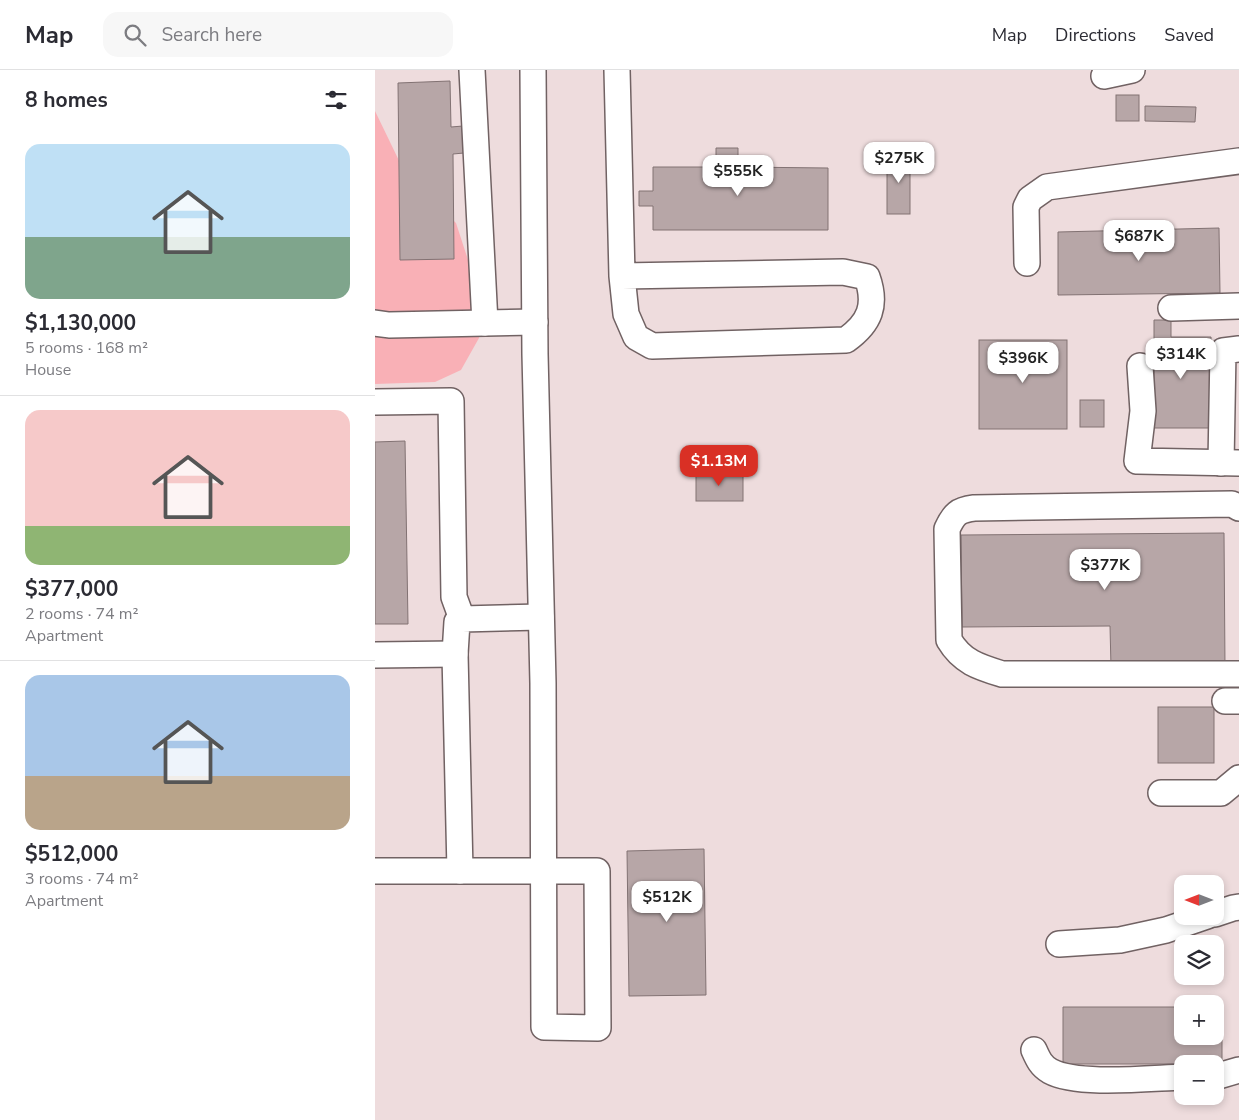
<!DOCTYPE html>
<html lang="en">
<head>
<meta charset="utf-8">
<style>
	:root { --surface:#fff; --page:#f7f7f7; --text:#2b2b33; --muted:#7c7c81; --line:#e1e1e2; --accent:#d93025 }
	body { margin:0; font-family:"Nunito Sans",sans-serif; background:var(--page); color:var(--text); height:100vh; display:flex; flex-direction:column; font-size:19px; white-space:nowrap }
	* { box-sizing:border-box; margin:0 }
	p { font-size:16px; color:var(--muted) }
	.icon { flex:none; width:28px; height:28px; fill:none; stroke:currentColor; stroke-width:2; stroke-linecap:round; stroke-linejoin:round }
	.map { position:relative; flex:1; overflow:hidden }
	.panel { display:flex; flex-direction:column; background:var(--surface); width:375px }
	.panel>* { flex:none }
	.needle { width:32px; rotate:270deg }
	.tools { position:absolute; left:799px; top:805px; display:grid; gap:10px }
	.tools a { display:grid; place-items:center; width:50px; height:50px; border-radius:10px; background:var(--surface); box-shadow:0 2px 8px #0003; font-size:25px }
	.price { position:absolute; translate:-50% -42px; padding:0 11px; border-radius:10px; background:#fff; color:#222; font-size:16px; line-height:32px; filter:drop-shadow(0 1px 2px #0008) }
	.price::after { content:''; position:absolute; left:50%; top:30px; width:15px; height:11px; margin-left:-8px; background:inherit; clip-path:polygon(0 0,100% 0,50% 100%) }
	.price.on { background:var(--accent); color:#fff }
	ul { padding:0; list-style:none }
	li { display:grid; align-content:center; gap:10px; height:265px; padding:0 25px }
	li+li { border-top:1px solid var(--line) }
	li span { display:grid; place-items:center; height:155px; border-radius:15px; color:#555 }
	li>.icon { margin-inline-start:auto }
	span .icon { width:90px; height:90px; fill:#fffc; stroke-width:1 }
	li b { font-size:21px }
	h2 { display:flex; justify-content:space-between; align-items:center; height:60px; padding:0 25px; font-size:21px }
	header { display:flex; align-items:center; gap:30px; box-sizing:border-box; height:70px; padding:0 25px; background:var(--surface); border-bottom:1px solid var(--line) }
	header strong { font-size:24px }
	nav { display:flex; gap:28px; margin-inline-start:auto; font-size:18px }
	.search { width:350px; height:45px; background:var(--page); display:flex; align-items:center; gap:12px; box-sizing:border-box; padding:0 18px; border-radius:15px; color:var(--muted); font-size:19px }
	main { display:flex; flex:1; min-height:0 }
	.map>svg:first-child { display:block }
	.green { fill:#f9b0b6 }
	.building { fill:#b7a6a7; stroke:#827273 }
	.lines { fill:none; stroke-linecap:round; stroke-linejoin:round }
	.minor-casing { stroke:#716263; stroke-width:28 }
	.minor { stroke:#fff; stroke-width:25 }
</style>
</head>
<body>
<header>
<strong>Map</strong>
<div class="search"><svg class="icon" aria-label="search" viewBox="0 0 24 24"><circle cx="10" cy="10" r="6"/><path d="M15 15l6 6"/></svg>Search here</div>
<nav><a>Map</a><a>Directions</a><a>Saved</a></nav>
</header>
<main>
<section class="panel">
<h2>8 homes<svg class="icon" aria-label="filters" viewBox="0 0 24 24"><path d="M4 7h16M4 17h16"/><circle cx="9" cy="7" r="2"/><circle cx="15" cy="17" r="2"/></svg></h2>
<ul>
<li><span style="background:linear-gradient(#bfe0f5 60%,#7fa58c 0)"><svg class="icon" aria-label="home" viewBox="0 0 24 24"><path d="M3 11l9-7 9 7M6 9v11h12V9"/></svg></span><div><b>$1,130,000</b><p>5 rooms · 168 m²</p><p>House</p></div></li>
<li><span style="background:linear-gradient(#f6c9c9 75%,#8fb573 0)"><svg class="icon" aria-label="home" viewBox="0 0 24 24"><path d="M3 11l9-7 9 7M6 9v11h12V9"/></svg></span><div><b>$377,000</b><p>2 rooms · 74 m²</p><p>Apartment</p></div></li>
<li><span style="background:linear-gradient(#a9c7e8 65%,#b9a48a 0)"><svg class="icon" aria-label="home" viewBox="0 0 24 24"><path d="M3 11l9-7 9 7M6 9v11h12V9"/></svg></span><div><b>$512,000</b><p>3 rooms · 74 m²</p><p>Apartment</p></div></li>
</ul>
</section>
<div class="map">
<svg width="864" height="1050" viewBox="0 0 864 1050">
	<rect width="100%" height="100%" fill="#eedcdd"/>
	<polygon class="green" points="0,41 30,103 81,153 109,239 104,268 86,300 60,312 0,314"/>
	<g class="building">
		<polygon points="75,11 76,57 88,56 89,83 78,84 79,189 25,190 23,13"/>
		<rect x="741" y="25" width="23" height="26"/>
		<polygon points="770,36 821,37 820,52 770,51"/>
		<polygon points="341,78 363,78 363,97 453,98 453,160 278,160 278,136 264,136 264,121 278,121 278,97 341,97"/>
		<rect x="512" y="84" width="23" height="60"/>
		<polygon points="844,158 845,223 683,225 683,162"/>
		<polygon points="779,250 796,250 796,267 836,267 836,358 779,358"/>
		<rect x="604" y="270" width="88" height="89"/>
		<rect x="705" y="330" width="24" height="27"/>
		<polygon points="30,371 33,554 0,554 0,372"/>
		<rect x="321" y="404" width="47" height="27"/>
		<polygon points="849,463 850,597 736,597 735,556 587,557 586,465"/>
		<rect x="783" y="637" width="56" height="56"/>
		<polygon points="329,779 331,925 254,926 252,781"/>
		<polygon points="688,937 808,937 808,966 840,966 840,937 847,937 847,994 688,994"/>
	</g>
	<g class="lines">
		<defs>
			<g id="minor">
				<polyline points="97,0 110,253"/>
				<path d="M242,0L247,206L251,244L261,267L277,276L471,270C495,253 502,235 492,207L468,202L247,206"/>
				<polyline points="729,6 757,0"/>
				<polyline points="652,193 651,137 655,129 672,117 864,91"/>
				<polyline points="796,238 864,236"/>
				<polyline points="0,253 14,255 160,252"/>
				<polyline points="765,296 768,341 762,391 864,393"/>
				<polyline points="0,332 76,331 79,527 87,549"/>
				<polyline points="846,393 848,281 864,279"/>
				<path d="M864,438L857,434L599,438C583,440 579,444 572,459L574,570C587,592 604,597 627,604H864"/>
				<polyline points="0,585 80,584"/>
				<polyline points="850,631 864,631"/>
				<polyline points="786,723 846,723 864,708"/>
				<polyline points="0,801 222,801 223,958 169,957 168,613 160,284 158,0"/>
				<polyline points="85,801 80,584 82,552 87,549 166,547"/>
				<polyline points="840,844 858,838 864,837"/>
				<polyline points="684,874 745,870 791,860 832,846"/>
				<path d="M659,980C663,989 666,996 675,1001C702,1016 775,1008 808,1007"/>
				<polyline points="840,1007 864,1000"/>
			</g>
		</defs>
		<use href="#minor" class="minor-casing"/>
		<use href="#minor" class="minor"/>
	</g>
</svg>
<div class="tools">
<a><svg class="needle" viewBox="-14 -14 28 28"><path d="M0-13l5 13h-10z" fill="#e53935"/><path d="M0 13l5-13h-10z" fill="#7c7c81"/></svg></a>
<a><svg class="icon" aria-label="layers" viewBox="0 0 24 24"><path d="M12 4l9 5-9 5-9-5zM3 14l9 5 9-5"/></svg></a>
<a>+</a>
<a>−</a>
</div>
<b class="price" style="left:524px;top:114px">$275K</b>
<b class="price" style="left:363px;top:127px">$555K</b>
<b class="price" style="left:764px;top:192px">$687K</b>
<b class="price" style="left:806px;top:310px">$314K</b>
<b class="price" style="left:648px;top:314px">$396K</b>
<b class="price on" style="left:344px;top:417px">$1.13M</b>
<b class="price" style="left:730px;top:521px">$377K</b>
<b class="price" style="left:292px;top:853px">$512K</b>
</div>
</main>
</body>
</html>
